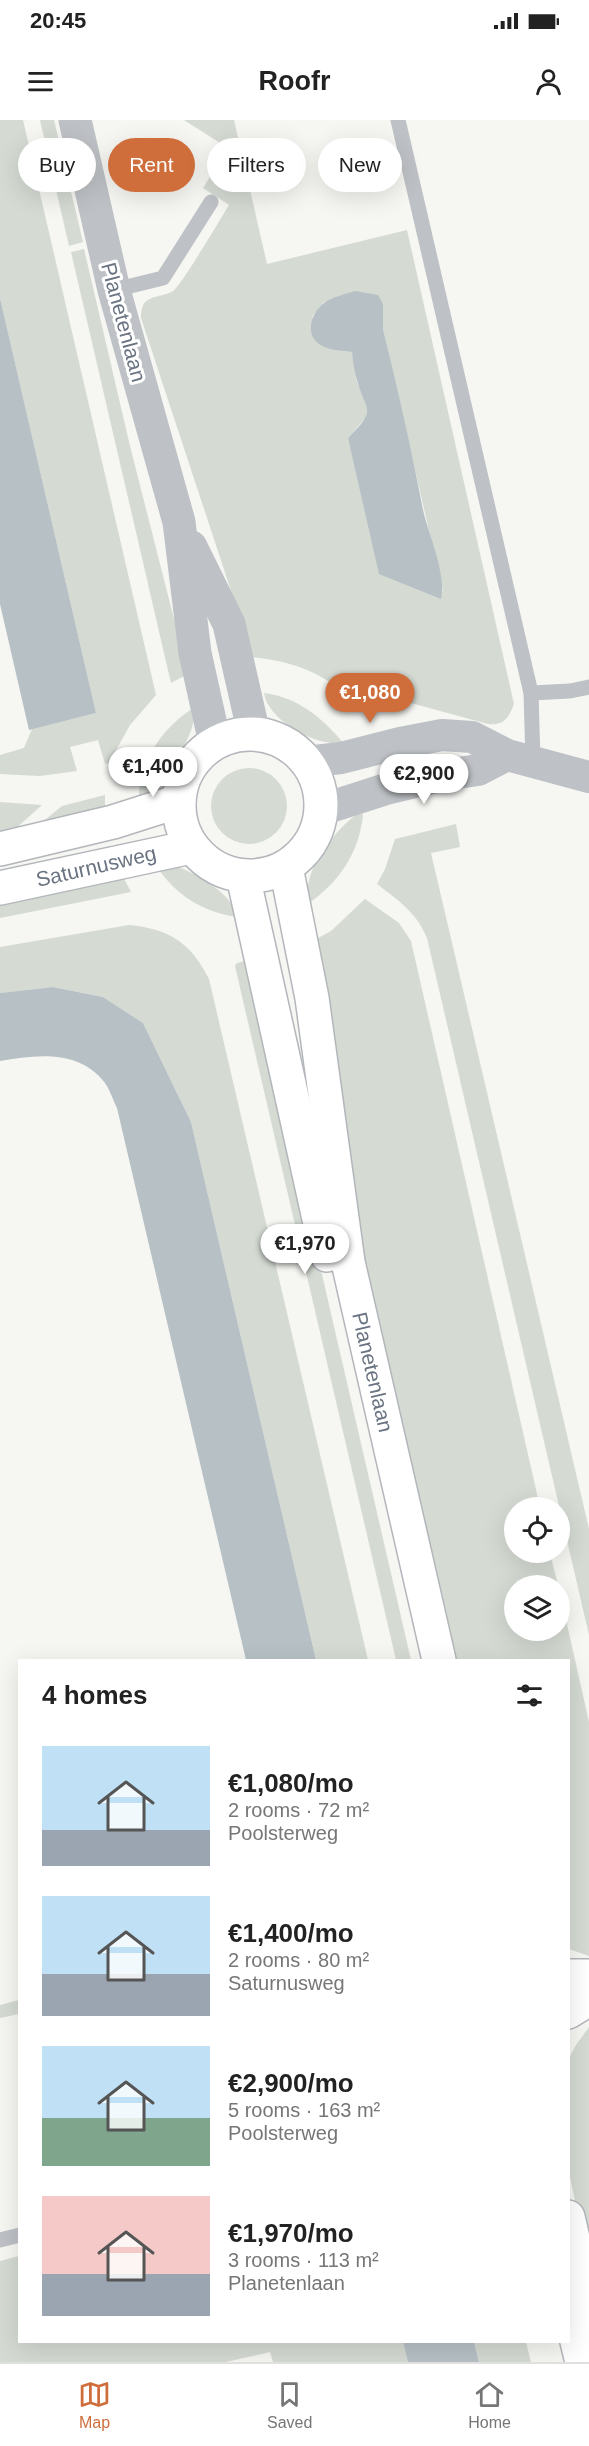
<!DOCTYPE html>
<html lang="en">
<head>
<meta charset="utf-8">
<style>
	:root { --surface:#fff; --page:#f6f6f6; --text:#222; --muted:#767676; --line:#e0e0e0; --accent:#cf6e3b }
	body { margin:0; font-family:Arial,sans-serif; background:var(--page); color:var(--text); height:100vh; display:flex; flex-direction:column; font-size:22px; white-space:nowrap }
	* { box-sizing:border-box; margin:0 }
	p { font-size:20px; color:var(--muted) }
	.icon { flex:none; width:33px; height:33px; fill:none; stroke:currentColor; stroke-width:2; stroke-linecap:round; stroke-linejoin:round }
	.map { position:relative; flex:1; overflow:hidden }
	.sheet { position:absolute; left:18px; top:1539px; width:552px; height:684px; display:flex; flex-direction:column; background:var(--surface); border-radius:0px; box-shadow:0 6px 24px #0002 }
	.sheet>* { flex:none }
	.banner { position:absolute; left:18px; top:18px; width:554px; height:54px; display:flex; gap:12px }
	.fabs { position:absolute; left:504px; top:1377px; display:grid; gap:12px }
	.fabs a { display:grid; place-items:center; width:66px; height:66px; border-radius:50%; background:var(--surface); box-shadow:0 6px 24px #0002; font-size:30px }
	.price { position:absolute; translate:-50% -51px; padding:0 14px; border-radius:21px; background:#fff; color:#222; font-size:20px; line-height:39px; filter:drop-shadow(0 2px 3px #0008) }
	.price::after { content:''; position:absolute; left:50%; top:36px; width:18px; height:14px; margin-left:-9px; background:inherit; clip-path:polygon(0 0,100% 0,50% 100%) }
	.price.selected { background:var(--accent); color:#fff }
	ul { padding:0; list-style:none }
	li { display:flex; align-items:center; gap:18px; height:150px; padding:0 24px }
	li span { display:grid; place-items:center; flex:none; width:168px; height:120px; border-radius:0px; color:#555 }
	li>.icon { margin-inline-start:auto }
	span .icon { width:72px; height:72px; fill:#fffc; stroke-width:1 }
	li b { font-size:26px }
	h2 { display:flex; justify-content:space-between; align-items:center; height:72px; padding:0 24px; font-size:26px }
	.tag { padding:0 21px; border-radius:27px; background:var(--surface); box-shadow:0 6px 24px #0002; font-size:21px; line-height:54px }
	.tag.selected { background:var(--accent); color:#fff }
	.status { display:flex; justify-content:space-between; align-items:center; height:42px; padding:0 30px; background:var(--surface); direction:ltr }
	.status svg { height:16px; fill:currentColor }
	header { display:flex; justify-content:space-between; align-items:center; height:78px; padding:0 24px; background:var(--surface); font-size:27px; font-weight:700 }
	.tabs { display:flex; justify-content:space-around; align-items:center; height:84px; border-top:2px solid var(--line); background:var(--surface); font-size:16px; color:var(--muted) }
	.tabs a { display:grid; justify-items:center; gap:3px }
	.tabs .selected { color:var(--accent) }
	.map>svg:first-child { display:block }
	.green { fill:#d5dad3; fill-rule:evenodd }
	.water { fill:#b7c0c5 }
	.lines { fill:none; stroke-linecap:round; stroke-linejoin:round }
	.secondary-casing { stroke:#b3b6bb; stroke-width:36 }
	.service { stroke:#bec1c5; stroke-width:15 }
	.minor { stroke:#bec1c5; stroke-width:32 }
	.tertiary { stroke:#bec1c5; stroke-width:33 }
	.secondary { stroke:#fff; stroke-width:33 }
	.labels { text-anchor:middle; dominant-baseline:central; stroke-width:6; stroke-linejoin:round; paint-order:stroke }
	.street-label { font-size:21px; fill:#697381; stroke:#fff }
</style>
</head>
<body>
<div class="status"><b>20:45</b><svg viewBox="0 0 49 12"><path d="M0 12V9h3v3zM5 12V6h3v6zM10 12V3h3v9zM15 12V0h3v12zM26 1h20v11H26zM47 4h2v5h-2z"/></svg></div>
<header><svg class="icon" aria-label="menu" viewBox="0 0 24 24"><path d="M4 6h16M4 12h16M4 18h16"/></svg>Roofr<svg class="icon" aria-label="person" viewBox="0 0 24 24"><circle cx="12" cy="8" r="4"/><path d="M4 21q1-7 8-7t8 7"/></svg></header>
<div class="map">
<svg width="589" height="2242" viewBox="0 0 589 2242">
	<rect width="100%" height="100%" fill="#f6f6f3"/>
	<g class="green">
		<polygon points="0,0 23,0 156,575 130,605 109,643 105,644 98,620 70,627 77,651 40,656 0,654 0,635 24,628 32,609 96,593 0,178"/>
		<polygon points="40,0 54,0 83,122 69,126"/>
		<path d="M184,0H234L267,144L407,110L514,584C509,598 503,606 488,604L407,582L387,581L358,585C327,554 293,540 249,537L241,501L141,198C141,172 158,180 173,171C181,166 221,98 229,85L203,68L228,28ZM324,182L383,184V209L443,472L355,344L348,318L367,296V284L357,262L352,231L312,197Z"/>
		<polygon points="84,129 130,326 188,554 171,563 71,132"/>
		<path d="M264,573C297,577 323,598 343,623C317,627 268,601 264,573Z"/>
		<path d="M193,588C193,593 194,598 193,603C190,622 158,674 139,677C139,640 163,608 193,588Z"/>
		<circle cx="249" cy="686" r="38"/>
		<polygon points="105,675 105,692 40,704 62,686"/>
		<polygon points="0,682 42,685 14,710 0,715"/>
		<path d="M360,692L363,695C359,733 339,762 309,783C300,752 335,709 360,692Z"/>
		<path d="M456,704L460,727L431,733L589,1409V1515L427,818C417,793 398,780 377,764L385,749L395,719Z"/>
		<path d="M172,745C193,751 234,774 237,797C202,792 176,775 156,746Z"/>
		<polygon points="122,755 131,772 0,798 0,782"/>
		<polygon points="365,779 399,803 411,821 540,1387 514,1388 514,1432 550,1433 558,1465 514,1466 514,1510 560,1510 560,1473 589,1602 589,1836 569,1829 568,1540 450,1540 358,1140 311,822 331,811"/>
		<path d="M129,805C170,809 191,823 209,859L368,1540H316L191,1002L143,903L103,877L53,867L0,873V827Z"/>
		<polygon points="249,840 269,925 411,1540 396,1540 235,846 237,843"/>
		<polygon points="19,1880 19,1894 0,1898 0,1885"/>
		<polygon points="589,1907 589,2144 569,2053 568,1940 576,1925"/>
		<polygon points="19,2136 20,2222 403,2222 408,2242 273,2242 270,2232 226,2242 0,2242 0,2141"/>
		<polygon points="474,2222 526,2222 531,2242 479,2242"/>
	</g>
	<g class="water">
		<path d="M355,171L378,175L383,184V209C397,267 411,326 422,385C427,412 447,453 441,479L379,454L348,318C378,288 366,293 357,260C354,251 353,241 352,232C341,230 329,231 319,224C304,213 312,192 324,183C332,177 346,174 355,171Z"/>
		<polygon points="0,178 96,593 29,610 0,484"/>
		<path d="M53,867L103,877L143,903L191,1002L316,1540H246L117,988C113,980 110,970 105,963C79,929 36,935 0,941V873Z"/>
		<polygon points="403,2222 474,2222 479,2242 408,2242"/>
	</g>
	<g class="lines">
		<defs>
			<g id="secondary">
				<circle cx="250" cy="685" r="71"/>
				<polyline points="0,729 113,702 179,681"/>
				<polyline points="286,747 312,878 348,1142 439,1540"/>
				<polyline points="243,756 327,1135"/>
				<polyline points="0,768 191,727"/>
				<polyline points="568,1856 589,1856"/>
				<polyline points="568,1892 589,1879"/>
				<polyline points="568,2097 589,2187"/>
				<polyline points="568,2185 582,2242"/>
			</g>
		</defs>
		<use href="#secondary" class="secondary-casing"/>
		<g class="service">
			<polyline points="398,0 531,573 533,641"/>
			<polyline points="114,170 163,158 211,82"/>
			<polyline points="531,573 570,571 589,567"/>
			<polyline points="0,2120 20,2115"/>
		</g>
		<g class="minor">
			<polyline points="306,642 341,638 400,623 442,615 472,617 507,635 589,657"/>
			<polyline points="321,690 386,669 444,655 478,650 507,635"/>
		</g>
		<g class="tertiary">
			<polyline points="75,0 114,170 179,402 195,533 215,623"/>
			<polyline points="191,427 229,504 254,614"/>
		</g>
		<use href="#secondary" class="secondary"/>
	</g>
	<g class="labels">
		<g class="street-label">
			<text transform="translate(124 202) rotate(75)">Planetenlaan</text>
			<text transform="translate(96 746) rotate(-13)">Saturnusweg</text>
			<text transform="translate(373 1252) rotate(77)">Planetenlaan</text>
		</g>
	</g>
</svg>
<div class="fabs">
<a><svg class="icon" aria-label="locate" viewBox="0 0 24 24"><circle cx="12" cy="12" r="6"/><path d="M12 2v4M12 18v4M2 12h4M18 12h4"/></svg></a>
<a><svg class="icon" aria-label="layers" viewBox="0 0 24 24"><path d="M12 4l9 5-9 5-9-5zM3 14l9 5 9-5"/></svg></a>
</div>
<b class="price selected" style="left:370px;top:604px">€1,080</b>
<b class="price" style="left:153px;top:678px">€1,400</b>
<b class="price" style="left:424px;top:685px">€2,900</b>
<b class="price" style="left:305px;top:1155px">€1,970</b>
<div class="banner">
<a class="tag">Buy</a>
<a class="tag selected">Rent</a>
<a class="tag">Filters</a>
<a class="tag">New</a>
</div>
<section class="sheet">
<h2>4 homes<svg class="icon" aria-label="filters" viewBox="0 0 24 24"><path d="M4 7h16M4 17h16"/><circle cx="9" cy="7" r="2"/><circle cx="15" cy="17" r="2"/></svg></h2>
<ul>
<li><span style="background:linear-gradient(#bfe0f5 70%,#9aa5b1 0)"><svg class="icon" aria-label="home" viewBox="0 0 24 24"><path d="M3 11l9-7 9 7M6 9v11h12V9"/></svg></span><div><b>€1,080/mo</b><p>2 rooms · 72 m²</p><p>Poolsterweg</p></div></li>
<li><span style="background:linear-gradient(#bfe0f5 65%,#9aa5b1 0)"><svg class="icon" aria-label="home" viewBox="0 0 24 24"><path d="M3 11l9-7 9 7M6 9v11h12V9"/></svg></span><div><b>€1,400/mo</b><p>2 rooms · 80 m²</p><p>Saturnusweg</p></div></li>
<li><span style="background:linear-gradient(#bfe0f5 60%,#7fa58c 0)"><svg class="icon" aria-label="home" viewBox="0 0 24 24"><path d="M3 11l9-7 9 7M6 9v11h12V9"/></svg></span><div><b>€2,900/mo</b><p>5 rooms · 163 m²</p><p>Poolsterweg</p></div></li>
<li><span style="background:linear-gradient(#f6c9c9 65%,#9aa5b1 0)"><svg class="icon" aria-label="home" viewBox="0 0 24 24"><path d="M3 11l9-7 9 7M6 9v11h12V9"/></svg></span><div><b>€1,970/mo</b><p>3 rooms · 113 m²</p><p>Planetenlaan</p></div></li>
</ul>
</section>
</div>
<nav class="tabs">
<a class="selected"><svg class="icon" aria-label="map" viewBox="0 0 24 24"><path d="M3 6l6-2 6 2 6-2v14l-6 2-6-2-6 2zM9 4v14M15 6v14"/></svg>Map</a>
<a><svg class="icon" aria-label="saved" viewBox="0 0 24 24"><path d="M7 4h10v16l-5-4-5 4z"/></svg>Saved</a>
<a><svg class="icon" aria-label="home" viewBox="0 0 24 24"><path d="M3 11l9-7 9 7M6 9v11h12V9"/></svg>Home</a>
</nav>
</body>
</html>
